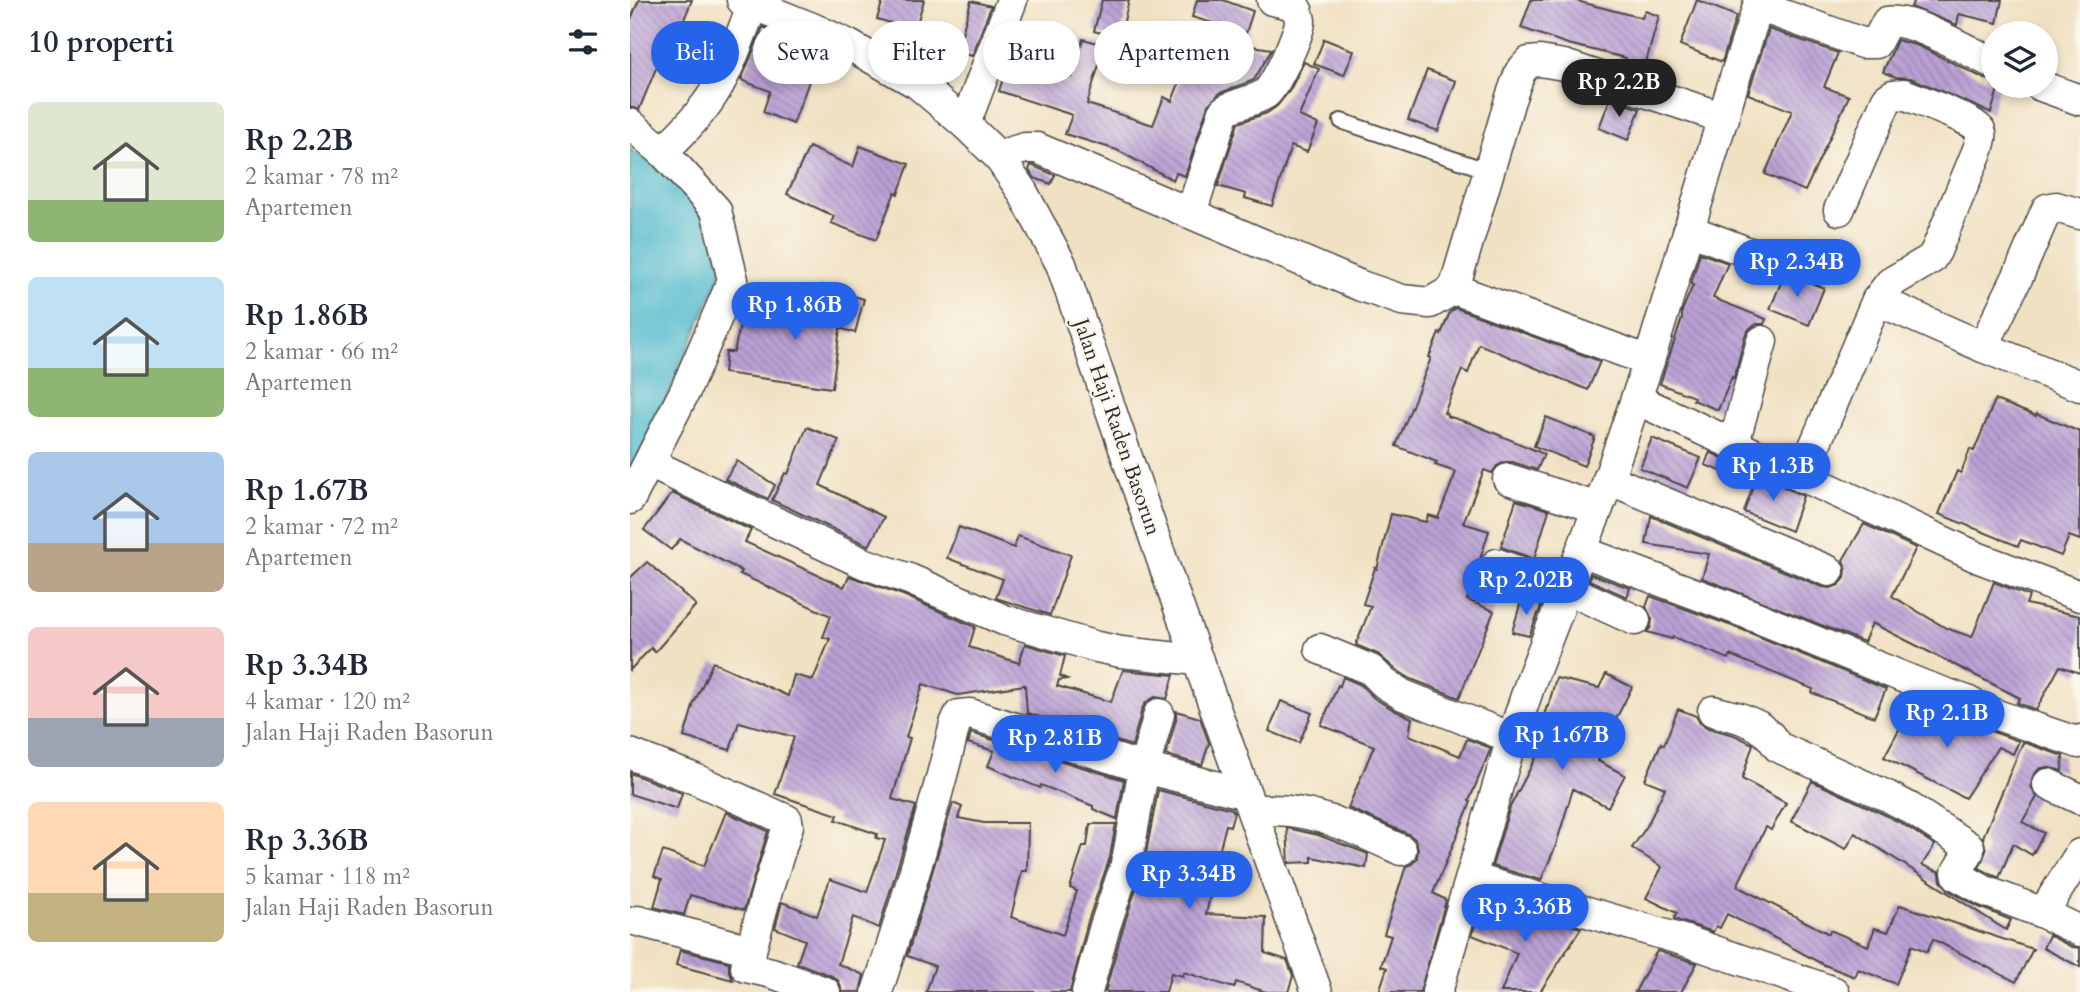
<!DOCTYPE html>
<html lang="id">
<head>
<meta charset="utf-8">
<style>
	:root { --surface:#fff; --page:#f6f6f7; --text:#1f2937; --muted:#747a83; --accent:#2563eb }
	body { margin:0; font-family:Cardo,serif; background:var(--page); color:var(--text); height:100vh; display:flex; flex-direction:column; font-size:26px; white-space:nowrap }
	* { box-sizing:border-box; margin:0 }
	p { font-size:23px; color:var(--muted) }
	.icon { flex:none; width:38px; height:38px; fill:none; stroke:currentColor; stroke-width:2; stroke-linecap:round; stroke-linejoin:round }
	.map { position:relative; flex:1; overflow:hidden }
	.side { display:flex; flex-direction:column; background:var(--surface); width:630px }
	.side>* { flex:none }
	.guide { position:absolute; left:21px; top:21px; width:665px; height:63px; display:flex; gap:14px }
	.buttons { position:absolute; left:1351px; top:21px; display:grid; gap:14px }
	.buttons a { display:grid; place-items:center; width:77px; height:77px; border-radius:50%; background:var(--surface); box-shadow:0 4px 10px #0003; font-size:35px }
	.price { position:absolute; translate:-50% -60px; padding:0 16px; border-radius:24px; background:var(--accent); color:#fff; font-size:23px; line-height:46px; filter:drop-shadow(0 2px 4px #0008) }
	.price::after { content:''; position:absolute; left:50%; top:42px; width:21px; height:16px; margin-left:-10px; background:inherit; clip-path:polygon(0 0,100% 0,50% 100%) }
	.price.current { background:#222; color:#fff }
	ul { padding:0; list-style:none }
	li { display:flex; align-items:center; gap:21px; height:175px; padding:0 28px }
	li span { display:grid; place-items:center; flex:none; width:196px; height:140px; border-radius:10px; color:#555 }
	li>.icon { margin-inline-start:auto }
	span .icon { width:84px; height:84px; fill:#fffc; stroke-width:1 }
	li b { font-size:30px }
	h2 { display:flex; justify-content:space-between; align-items:center; height:84px; padding:0 28px; font-size:30px }
	.chip { padding:0 24px; border-radius:32px; background:var(--surface); box-shadow:0 4px 10px #0003; font-size:24px; line-height:63px }
	.chip.current { background:var(--accent); color:#fff }
	main { display:flex; flex:1; min-height:0 }
	.map>svg:first-child { display:block }
	.water { fill:#52bbcf; stroke:#3e737d; stroke-width:2 }
	.building { fill:url(#building-back-hatch) }
	.lines { fill:none; stroke-linecap:round; stroke-linejoin:round }
	.lane-casing { stroke:#494642; stroke-width:18 }
	.street-casing { stroke:#494642; stroke-width:33 }
	.lane { stroke:#fff; stroke-width:14 }
	.street { stroke:#fff; stroke-width:30 }
	.labels { text-anchor:middle; dominant-baseline:central; stroke-width:5; stroke-linejoin:round; paint-order:stroke }
	.street-label { font-size:21px; fill:#2b2b2b; stroke:#fbf7ec }
</style>
</head>
<body>
<main>
<section class="side">
<h2>10 properti<svg class="icon" aria-label="filters" viewBox="0 0 24 24"><path d="M4 7h16M4 17h16"/><circle cx="9" cy="7" r="2"/><circle cx="15" cy="17" r="2"/></svg></h2>
<ul>
<li><span style="background:linear-gradient(#dfe7d0 70%,#8fb573 0)"><svg class="icon" aria-label="home" viewBox="0 0 24 24"><path d="M3 11l9-7 9 7M6 9v11h12V9"/></svg></span><div><b>Rp 2.2B</b><p>2 kamar · 78 m²</p><p>Apartemen</p></div></li>
<li><span style="background:linear-gradient(#bfe0f5 65%,#8fb573 0)"><svg class="icon" aria-label="home" viewBox="0 0 24 24"><path d="M3 11l9-7 9 7M6 9v11h12V9"/></svg></span><div><b>Rp 1.86B</b><p>2 kamar · 66 m²</p><p>Apartemen</p></div></li>
<li><span style="background:linear-gradient(#a9c7e8 65%,#b9a48a 0)"><svg class="icon" aria-label="home" viewBox="0 0 24 24"><path d="M3 11l9-7 9 7M6 9v11h12V9"/></svg></span><div><b>Rp 1.67B</b><p>2 kamar · 72 m²</p><p>Apartemen</p></div></li>
<li><span style="background:linear-gradient(#f6c9c9 65%,#9aa5b1 0)"><svg class="icon" aria-label="home" viewBox="0 0 24 24"><path d="M3 11l9-7 9 7M6 9v11h12V9"/></svg></span><div><b>Rp 3.34B</b><p>4 kamar · 120 m²</p><p>Jalan Haji Raden Basorun</p></div></li>
<li><span style="background:linear-gradient(#ffd9b3 65%,#c2b280 0)"><svg class="icon" aria-label="home" viewBox="0 0 24 24"><path d="M3 11l9-7 9 7M6 9v11h12V9"/></svg></span><div><b>Rp 3.36B</b><p>5 kamar · 118 m²</p><p>Jalan Haji Raden Basorun</p></div></li>
</ul>
</section>
<div class="map">
<svg width="1450" height="992" viewBox="0 0 1450 992">
	<defs>
		<pattern id="building-back-hatch" width="6" height="6" patternUnits="userSpaceOnUse" patternTransform="scale(1.75)"><rect width="6" height="6" fill="#baa1d5"/><path d="M-1 5l2 2M0 0l6 6M5-1l2 2" fill="none" stroke="#9783ad"/></pattern>
	</defs>
	<rect width="100%" height="100%" fill="#fbf7ec"/>
	<filter id="ink" filterUnits="userSpaceOnUse"><feTurbulence type="fractalNoise" baseFrequency=".0143" numOctaves="2"/><feDisplacementMap in="SourceGraphic" scale="14" xChannelSelector="R" yChannelSelector="G"/><feConvolveMatrix kernelMatrix="1 2 1 2 8 2 1 2 1" color-interpolation-filters="sRGB"/></filter>
	<filter id="wash" filterUnits="userSpaceOnUse"><feTurbulence type="fractalNoise" baseFrequency=".00686" numOctaves="4" result="noise"/><feDisplacementMap in="SourceGraphic" scale="28" xChannelSelector="R" yChannelSelector="G"/><feGaussianBlur stdDeviation="1.57" result="paint"/><feColorMatrix in="noise" values="0 0 0 0 0 0 0 0 0 0 0 0 0 0 0 0 0 1.4 0 .05"/><feComposite in="paint" operator="in"/></filter>
	<g filter="url(#wash)">
		<rect width="100%" height="100%" fill="#f1e1c3"/>
		<polygon class="water" points="0,149 30,170 69,207 93,269 0,481"/>
		<g id="blocks">
			<g class="building">
				<polygon points="9,0 62,0 40,54 33,51 9,110 0,107 0,21"/>
				<polygon points="253,0 294,0 285,30 247,19"/>
				<polygon points="472,0 499,0 490,38 464,31"/>
				<polygon points="567,0 593,0 623,11 616,33 562,17"/>
				<polygon points="901,0 943,0 1012,18 1015,11 1029,16 1013,73 993,66 996,58 938,44 891,28"/>
				<polygon points="1067,0 1106,16 1092,62 1050,45"/>
				<polygon points="1284,0 1372,0 1367,23 1329,14 1327,25 1281,7"/>
				<polygon points="341,1 361,6 342,56 327,52"/>
				<polygon points="133,27 188,50 177,74 181,76 163,124 133,112 140,91 111,80"/>
				<polygon points="1139,29 1208,53 1194,87 1219,96 1175,191 1135,174 1162,111 1118,94"/>
				<polygon points="453,39 475,45 457,104 523,125 534,97 542,101 557,63 603,80 608,44 642,49 624,80 590,93 578,105 555,176 546,173 543,180 487,150 435,134 442,115 369,91 380,57 442,77"/>
				<polygon points="694,39 724,51 714,75 684,64"/>
				<polygon points="1267,40 1289,46 1355,79 1363,80 1363,86 1369,86 1361,113 1281,78 1266,77 1253,72"/>
				<polygon points="674,62 689,69 669,116 688,124 677,152 661,146 642,206 615,198 616,194 588,186 608,123 637,113 647,106 660,90"/>
				<polygon points="797,70 826,81 808,131 778,120"/>
				<polygon points="980,99 1010,109 998,140 969,128"/>
				<polygon points="230,146 279,164 268,194 265,192 246,240 201,223 204,216 157,194 179,147 223,167"/>
				<polygon points="401,165 425,175 421,184 404,178 399,170"/>
				<polygon points="1070,253 1098,263 1083,298 1136,319 1134,324 1127,324 1120,328 1115,336 1104,378 1102,377 1088,410 1063,400 1064,397 1030,384 1052,318 1052,311 1063,285 1061,284"/>
				<polygon points="1155,273 1194,288 1179,325 1140,309"/>
				<polygon points="189,286 234,299 225,333 210,328 202,388 94,373 96,352 104,352 114,308 179,322"/>
				<polygon points="826,308 970,361 958,390 849,344 838,373 832,370 814,413 817,414 817,416 843,424 914,454 907,470 883,462 875,462 867,466 862,473 854,470 833,523 859,531 837,600 864,611 829,698 781,679 765,669 748,654 726,645 741,606 733,604 745,568 747,569 761,514 796,522 798,515 808,518 826,472 805,465 807,462 766,446 801,358 799,357 809,333 811,334 820,312"/>
				<polygon points="1365,400 1406,416 1407,414 1450,432 1450,540 1439,536 1431,556 1391,540 1388,546 1309,514 1327,471 1331,473 1340,449 1344,451"/>
				<polygon points="916,417 965,437 954,466 904,446"/>
				<polygon points="177,427 209,440 190,485 254,517 239,546 142,500 155,473 158,474"/>
				<polygon points="1022,438 1071,458 1058,488 1010,468"/>
				<polygon points="1080,452 1121,472 1117,481 1075,465"/>
				<polygon points="107,461 145,485 138,499 95,479"/>
				<polygon points="1127,474 1173,496 1161,531 1114,512"/>
				<polygon points="42,493 121,530 115,542 214,587 219,576 273,595 345,627 339,647 389,663 395,644 435,656 430,676 437,679 429,680 427,686 481,702 493,670 544,675 537,699 525,697 516,702 512,709 502,746 397,713 395,685 328,695 293,684 276,737 280,738 262,799 286,806 249,928 223,917 208,964 234,975 230,992 212,992 209,981 202,976 167,963 175,940 145,928 152,902 187,916 200,879 237,892 255,840 246,838 247,834 206,820 208,815 145,794 164,737 109,722 100,750 54,737 64,703 83,662 158,696 164,675 183,680 200,639 193,637 201,616 110,574 112,571 50,539 41,550 14,530"/>
				<polygon points="886,500 919,510 904,559 871,547"/>
				<polygon points="1021,516 1192,587 1201,588 1209,585 1215,578 1216,569 1213,560 1234,524 1286,548 1262,596 1316,628 1342,637 1364,582 1399,596 1396,604 1450,616 1450,673 1430,666 1406,710 1387,703 1390,698 1242,623 1234,642 1072,578 1079,554 1016,544"/>
				<polygon points="329,527 384,548 388,536 441,555 420,615 366,598 373,579 317,558"/>
				<polygon points="17,562 66,605 25,652 21,648 0,670 0,578"/>
				<polygon points="961,574 1000,588 997,597 959,580"/>
				<polygon points="1020,596 1113,630 1256,689 1244,717 1182,693 1183,689 1100,655 1099,659 1043,637 1042,639 1017,632 1021,627 1022,619 1016,607"/>
				<polygon points="892,598 912,604 899,636 882,632"/>
				<polygon points="976,674 1002,687 982,727 968,761 995,775 978,807 943,789 925,848 911,880 862,866 880,807 915,740 907,737 917,706 918,707 926,678 969,688"/>
				<polygon points="713,677 731,685 744,698 764,710 782,718 779,735 830,756 837,739 861,748 839,801 841,802 803,893 816,900 790,992 749,992 757,968 751,966 761,936 754,934 776,866 782,864 787,858 788,848 785,839 778,834 718,808 744,746 691,725 708,685 710,686"/>
				<polygon points="651,701 682,713 669,743 639,731"/>
				<polygon points="1299,706 1330,717 1352,728 1389,741 1383,754 1368,747 1335,798 1254,757 1274,720 1295,731"/>
				<polygon points="1048,709 1066,716 1070,723 1078,728 1104,735 1123,744 1112,779 1156,803 1141,830 1136,827 1107,886 1199,934 1200,930 1238,946 1245,928 1258,932 1270,905 1403,949 1386,982 1303,939 1297,952 1282,945 1266,984 1228,969 1225,977 1192,964 1132,931 1132,932 1097,914 1090,928 1086,926 1083,932 1044,919 1047,913 1016,898 1032,867 1002,848 1017,826 1035,788 1015,780 1031,743 1034,745"/>
				<polygon points="546,711 570,718 579,743 572,765 536,755 546,719"/>
				<polygon points="341,733 494,780 487,819 463,809 463,806 411,785 410,788 358,766 364,751 338,743"/>
				<polygon points="1393,742 1433,756 1432,771 1416,767 1409,769 1403,776 1401,786 1407,797 1392,822 1414,833 1402,855 1383,844 1369,878 1349,868 1356,851 1353,837"/>
				<polygon points="0,773 52,793 47,809 0,794"/>
				<polygon points="1182,781 1249,812 1271,823 1305,845 1292,865 1310,872 1311,881 1320,891 1349,907 1381,920 1376,930 1225,833 1216,849 1161,821"/>
				<polygon points="528,790 602,809 604,813 600,826 596,825 581,883 583,884 576,914 636,917 635,953 657,960 663,976 658,992 636,992 606,982 604,988 554,972 553,976 541,973 536,992 475,992 492,931 514,864"/>
				<polygon points="323,803 332,807 328,818 354,823 398,823 397,871 392,871 381,917 433,935 447,891 440,888 453,846 457,846 460,824 486,824 480,857 458,921 440,992 296,992 305,966 277,956"/>
				<polygon points="96,812 138,831 114,910 60,895 54,915 24,907 32,879 24,876 33,851 74,866"/>
				<polygon points="657,828 688,835 738,854 736,868 682,857 682,862 659,863"/>
				<polygon points="853,900 951,928 910,992 871,992 887,953 842,935"/>
				<polygon points="1419,935 1442,947 1450,948 1450,967 1413,948"/>
				<polygon points="50,950 99,962 99,971 103,980 46,965"/>
				<polygon points="1027,951 1067,963 1051,992 1005,992"/>
			</g>
		</g>
	</g>
	<g filter="url(#ink)">
		<use href="#blocks" fill-opacity="0" stroke="#494642" stroke-width="2"/>
		<g class="lines">
			<defs>
				<polyline id="lane" points="711,121 859,171"/>
				<g id="street">
					<polyline points="112,0 182,28 217,44 288,84 335,124 368,156 392,191 431,264 540,583 687,992"/>
					<path d="M1128,6L1232,43H1246L1257,22C1281,17 1340,52 1363,63"/>
					<polyline points="1411,86 1450,100"/>
					<polyline points="0,124 33,152 86,210 103,280 55,391 0,499"/>
					<polyline points="335,124 382,0"/>
					<path d="M33,152C49,135 67,119 80,99C100,70 110,36 123,4"/>
					<polyline points="368,156 395,148 407,148 731,286 772,300 800,303 824,289 880,100 890,72 899,62 910,61 934,65 1094,118"/>
					<path d="M561,213L594,111C606,103 622,102 635,94C645,88 670,32 670,21C670,18 668,13 667,10C662,3 650,2 642,0"/>
					<polyline points="1059,230 1130,257"/>
					<polyline points="824,289 1019,361"/>
					<polyline points="1247,300 1353,347 1450,386"/>
					<polyline points="1353,347 1389,274 1417,209 1426,207 1450,214"/>
					<polyline points="1006,399 1349,558 1450,596"/>
					<polyline points="1104,443 1132,341"/>
					<polyline points="19,463 233,563 279,579 374,620 467,647 491,652 568,660"/>
					<path d="M1171,477L1247,300L1260,283L1301,259L1306,251L1349,147C1350,141 1353,136 1350,130C1344,120 1288,100 1274,94L1263,95L1257,99L1209,210"/>
					<polyline points="878,479 968,508"/>
					<polyline points="978,479 1199,571"/>
					<polyline points="951,551 1119,614 1292,685 1337,701 1358,712 1449,743 1450,740"/>
					<polyline points="867,564 937,589 1005,620"/>
					<polyline points="690,649 741,670 754,683 773,695 882,738"/>
					<polyline points="1083,711 1110,718 1128,726 1140,736 1148,747 1257,796 1280,808 1339,847 1339,851 1327,872 1328,876 1355,891 1413,913"/>
					<polyline points="0,754 65,779 157,820 158,826 137,891 121,950"/>
					<polyline points="1418,784 1450,799"/>
					<path d="M622,810C636,810 652,809 666,812C703,818 738,835 771,850"/>
					<polyline points="1450,854 1413,913 1450,931"/>
					<polyline points="841,878 1056,941 1204,992"/>
					<polyline points="8,921 121,950 116,967 142,973 195,992"/>
					<path d="M247,992C276,903 303,815 325,724L329,715L340,714L514,768L616,794"/>
					<polyline points="457,992 475,926 497,861 514,768 529,714"/>
					<polyline points="807,992 882,738 902,678 973,495 1019,361 1107,71 1130,0"/>
				</g>
			</defs>
			<use href="#lane" class="lane-casing"/>
			<use href="#street" class="street-casing"/>
			<use href="#lane" class="lane"/>
			<use href="#street" class="street"/>
		</g>
	</g>
	<g class="labels">
		<g class="street-label">
			<text transform="translate(487 427) rotate(71)">Jalan Haji Raden Basorun</text>
		</g>
	</g>
</svg>
<div class="buttons">
<a><svg class="icon" aria-label="layers" viewBox="0 0 24 24"><path d="M12 4l9 5-9 5-9-5zM3 14l9 5 9-5"/></svg></a>
</div>
<b class="price current" style="left:989px;top:119px">Rp 2.2B</b>
<b class="price" style="left:1167px;top:299px">Rp 2.34B</b>
<b class="price" style="left:165px;top:342px">Rp 1.86B</b>
<b class="price" style="left:1143px;top:503px">Rp 1.3B</b>
<b class="price" style="left:896px;top:617px">Rp 2.02B</b>
<b class="price" style="left:1317px;top:750px">Rp 2.1B</b>
<b class="price" style="left:932px;top:772px">Rp 1.67B</b>
<b class="price" style="left:425px;top:775px">Rp 2.81B</b>
<b class="price" style="left:559px;top:911px">Rp 3.34B</b>
<b class="price" style="left:895px;top:944px">Rp 3.36B</b>
<div class="guide">
<a class="chip current">Beli</a>
<a class="chip">Sewa</a>
<a class="chip">Filter</a>
<a class="chip">Baru</a>
<a class="chip">Apartemen</a>
</div>
</div>
</main>
</body>
</html>
